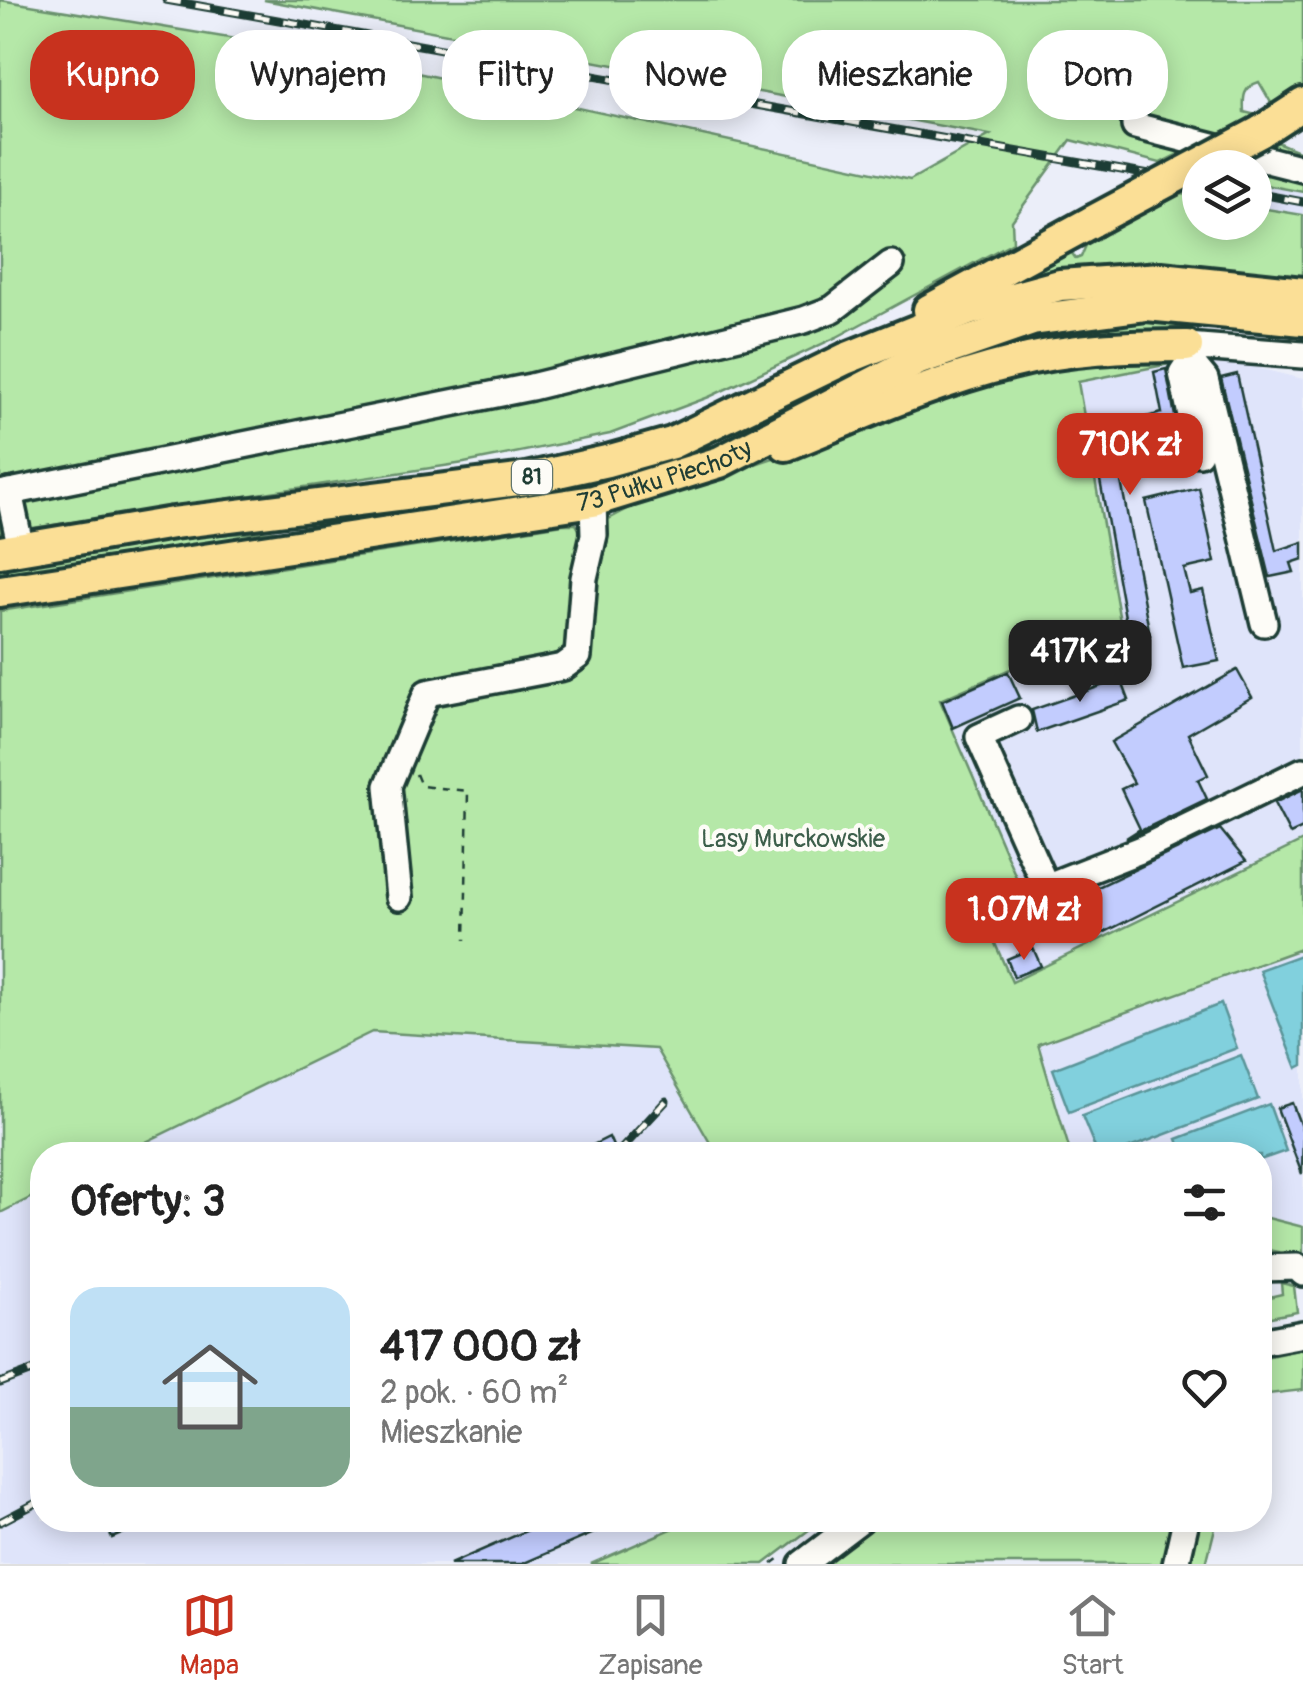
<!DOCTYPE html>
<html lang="pl">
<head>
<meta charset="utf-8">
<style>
	:root { --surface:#fff; --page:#f2f2f2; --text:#222; --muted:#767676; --line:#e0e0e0; --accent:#c8321e }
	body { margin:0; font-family:Pangolin,sans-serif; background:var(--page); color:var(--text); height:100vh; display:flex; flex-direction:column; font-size:38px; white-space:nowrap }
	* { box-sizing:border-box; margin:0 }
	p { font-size:32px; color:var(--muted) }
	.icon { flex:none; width:55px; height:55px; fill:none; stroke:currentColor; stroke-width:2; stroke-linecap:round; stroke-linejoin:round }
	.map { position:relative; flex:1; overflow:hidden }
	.sheet { position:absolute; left:30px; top:1142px; width:1242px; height:390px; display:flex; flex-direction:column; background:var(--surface); border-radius:40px; box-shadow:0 5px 25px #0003 }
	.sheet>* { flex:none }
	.hud { position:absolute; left:30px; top:30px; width:1245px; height:90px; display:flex; gap:20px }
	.tools { position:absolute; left:1182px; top:150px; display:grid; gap:20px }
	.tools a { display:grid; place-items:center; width:90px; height:90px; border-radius:50%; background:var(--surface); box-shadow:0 5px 25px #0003; font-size:50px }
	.price { position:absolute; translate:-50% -85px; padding:0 22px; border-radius:20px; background:var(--accent); color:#fff; font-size:32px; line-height:65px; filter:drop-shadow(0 2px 5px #0008) }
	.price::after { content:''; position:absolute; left:50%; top:60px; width:30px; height:22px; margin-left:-15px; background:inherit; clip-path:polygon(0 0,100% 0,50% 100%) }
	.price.selected { background:#222; color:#fff }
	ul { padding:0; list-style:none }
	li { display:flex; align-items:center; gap:30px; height:250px; padding:0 40px }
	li+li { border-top:2px solid var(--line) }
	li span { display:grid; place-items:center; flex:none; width:280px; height:200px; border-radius:30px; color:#555 }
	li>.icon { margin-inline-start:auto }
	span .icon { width:120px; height:120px; fill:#fffc; stroke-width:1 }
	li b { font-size:42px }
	h2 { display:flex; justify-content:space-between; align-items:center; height:120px; padding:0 40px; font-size:42px }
	.tag { padding:0 35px; border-radius:40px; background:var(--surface); box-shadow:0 5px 25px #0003; font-size:35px; line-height:90px }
	.tag.selected { background:var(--accent); color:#fff }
	.menu { display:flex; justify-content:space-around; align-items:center; height:140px; border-top:2px solid var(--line); background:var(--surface); font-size:28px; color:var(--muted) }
	.menu a { display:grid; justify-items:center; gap:5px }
	.menu .selected { color:var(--accent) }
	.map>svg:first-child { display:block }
	.built { fill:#dfe4fa }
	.green { fill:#b5e8a8; stroke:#6a926e; stroke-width:2.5 }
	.water { fill:#81d0dd; stroke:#5a9599; stroke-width:2.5 }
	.building { fill:#c2ccfe; stroke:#1f3d34; stroke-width:2.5 }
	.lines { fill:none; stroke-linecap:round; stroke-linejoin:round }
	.minor-casing { stroke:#1f3d34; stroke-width:32 }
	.major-casing { stroke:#1f3d34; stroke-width:38 }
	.path { stroke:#1f3d34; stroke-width:2.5; stroke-dasharray:8 8; stroke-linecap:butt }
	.minor { stroke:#fdfcf7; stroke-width:25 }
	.major { stroke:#fbdf96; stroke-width:30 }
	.rail-casing { stroke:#1f3d34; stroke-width:9 }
	.rail { stroke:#fdfcf7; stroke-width:5; stroke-dasharray:15; stroke-linecap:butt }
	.major-bridge-casing { stroke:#1f3d34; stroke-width:38; stroke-linecap:butt }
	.major-bridge { stroke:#fbdf96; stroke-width:30 }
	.labels { text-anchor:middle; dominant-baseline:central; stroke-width:9; stroke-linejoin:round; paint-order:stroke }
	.shield { fill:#fdfcf7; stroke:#62766e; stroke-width:2.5 }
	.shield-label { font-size:22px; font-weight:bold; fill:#1f3d34 }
	.street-label { font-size:25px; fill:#1f3d34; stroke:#fdfcf7 }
	.park-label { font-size:25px; fill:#3d5f4b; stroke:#fdfcf7 }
</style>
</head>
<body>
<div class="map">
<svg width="1303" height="1564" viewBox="0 0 1303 1564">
	<rect width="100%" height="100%" fill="#ebeef9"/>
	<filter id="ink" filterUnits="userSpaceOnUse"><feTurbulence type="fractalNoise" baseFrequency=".01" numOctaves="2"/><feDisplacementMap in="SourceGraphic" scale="20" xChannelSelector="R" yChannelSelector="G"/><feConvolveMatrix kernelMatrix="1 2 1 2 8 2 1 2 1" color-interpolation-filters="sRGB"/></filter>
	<g filter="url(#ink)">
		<g class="built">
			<polygon points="1255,183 1303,192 1303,215 1255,207"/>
			<polygon points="1234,362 1303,379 1303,841 1011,983 974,897 1015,877 940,700 1008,670 1122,633 1078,382 1169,364"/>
			<polygon points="1303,948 1303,1227 1260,1216 1260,1155 1071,1155 1037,1044"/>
			<polygon points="372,1032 656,1049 717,1155 119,1155"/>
			<polygon points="42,1192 42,1520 692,1520 591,1564 0,1564 0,1213"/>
		</g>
		<g class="green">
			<path d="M0,0L344,57L910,180L990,135L264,0H1303V88L1274,108L1259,82C1243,87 1243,97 1244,112L1256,115L1160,163L1071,140L1012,221L1013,242L837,337L709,397L610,434L464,463L0,533Z"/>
			<polygon points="1272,140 1303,153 1303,192 1255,183 1255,168 1225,168"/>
			<path d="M1181,194L1200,197V222H1255V207L1303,215V279C1196,263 1123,260 1017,282L1014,275L1069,249L1076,259L1081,257L1087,243Z"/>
			<polygon points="1126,322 1183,322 1181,336 993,359 991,351 1038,336"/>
			<polygon points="1165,357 1169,364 1078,382 1122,633 1008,670 940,700 1016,877 975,898 1012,982 1303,841 1303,948 1038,1044 1071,1155 717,1155 656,1049 372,1032 119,1155 42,1155 42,1192 0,1213 0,611 563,524 576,524 585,539 605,521 641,502 1049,366"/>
			<polygon points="276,531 277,536 0,579 0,568 173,538"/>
			<polygon points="1260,1216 1303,1227 1303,1260 1280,1260 1279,1252 1260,1248"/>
			<polygon points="1281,1283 1294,1286 1297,1312 1260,1319 1260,1299 1282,1294"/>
			<polygon points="1303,1349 1303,1390 1260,1395 1260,1358"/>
			<polygon points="692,1520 822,1520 764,1564 591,1564"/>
			<polygon points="881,1520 1217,1520 1206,1564 820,1564"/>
		</g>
		<g class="water">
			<polygon points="1303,954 1303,1065 1297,1068 1259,970"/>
			<polygon points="1221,1004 1237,1048 1069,1112 1053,1069"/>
			<polygon points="1241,1055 1258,1099 1111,1155 1098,1155 1082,1116"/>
			<polygon points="1269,1104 1286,1151 1260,1160 1260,1155 1183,1155 1177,1139"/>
		</g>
		<g class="building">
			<polygon points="1166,369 1179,437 1114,444 1150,635 1129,639 1091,431 1162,413 1154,372"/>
			<polygon points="1237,374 1276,551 1303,542 1303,559 1291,563 1294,572 1270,577 1221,378"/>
			<polygon points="1199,488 1215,562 1184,569 1190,593 1203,590 1219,661 1183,668 1146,501"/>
			<polygon points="1237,670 1252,697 1188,734 1208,775 1198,780 1207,799 1126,838 1140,829 1121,789 1134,783 1111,742"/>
			<polygon points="1008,672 1020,698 953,728 942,701"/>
			<polygon points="1121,679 1129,700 1037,732 1032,710"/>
			<polygon points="1303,789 1303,828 1290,834 1274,803"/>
			<polygon points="1220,829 1246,861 1083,943 1064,903"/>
			<polygon points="1033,948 1041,966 1014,977 1007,959"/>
			<polygon points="1292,1103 1303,1132 1302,1174 1277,1108"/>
			<polygon points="609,1137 615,1151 573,1155"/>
			<polygon points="104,1520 154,1520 112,1538"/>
			<polygon points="551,1520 624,1520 522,1564 450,1564"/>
		</g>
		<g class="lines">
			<defs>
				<g id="minor">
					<polyline points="1135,126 1303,169"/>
					<polyline points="1190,361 1182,373 1199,453"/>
					<polyline points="9,492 21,549"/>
					<polyline points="0,494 531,387 804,320 833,309 891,264"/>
					<polyline points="1264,623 1205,379 1190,361 1187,346 1303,355"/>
					<polyline points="1018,719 979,737 1046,887 1140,850 1303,771"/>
					<polyline points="399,897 388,786 427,693 563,667 578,656 584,578 594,535 593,501"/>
					<polyline points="1260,1268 1297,1267 1303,1273"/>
					<polyline points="1260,1342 1303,1334"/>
					<polyline points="802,1564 860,1520"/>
					<polyline points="1176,1564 1186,1520"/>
				</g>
				<g id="major">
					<polyline points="1260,132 1303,104"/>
					<polyline points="929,310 1093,221"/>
					<path d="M786,445C860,415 933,382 1011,363C1069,348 1127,346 1187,346"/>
					<polyline points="0,552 173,523 526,479 607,461 672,443 845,359 968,310 1060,285 1161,278 1303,293"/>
					<path id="s1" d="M0,591L593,501L720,462L919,359L1032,320L1147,305L1303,320"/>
				</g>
			</defs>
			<use href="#minor" class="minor-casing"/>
			<use href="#major" class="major-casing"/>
			<g class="path">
				<polyline points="416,774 421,786 468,791 465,940"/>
				<polyline points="772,1564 783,1556"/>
			</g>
			<use href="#minor" class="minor"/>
			<use href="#major" class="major"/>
			<defs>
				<g id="rail">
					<polyline points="166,0 1200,184"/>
					<polyline points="1255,193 1303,202"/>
					<polyline points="616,1155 666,1101"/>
					<polyline points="0,1383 42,1367"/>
					<polyline points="0,1522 42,1500"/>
				</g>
			</defs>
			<use href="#rail" class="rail-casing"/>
			<use href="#rail" class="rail"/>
			<defs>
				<polyline id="major-bridge" points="1093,221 1260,132"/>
			</defs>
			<use href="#major-bridge" class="major-bridge-casing"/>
			<use href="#major-bridge" class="major-bridge"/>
		</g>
	</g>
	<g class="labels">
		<rect class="shield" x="512" y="460" width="40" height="34" rx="8"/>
		<g class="shield-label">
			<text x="532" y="477">81</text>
		</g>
		<g class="street-label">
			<text stroke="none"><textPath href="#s1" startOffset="675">73 Pułku Piechoty</textPath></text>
		</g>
		<g class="park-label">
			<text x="793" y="839">Lasy Murckowskie</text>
		</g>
	</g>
</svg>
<div class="tools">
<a><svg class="icon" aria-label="layers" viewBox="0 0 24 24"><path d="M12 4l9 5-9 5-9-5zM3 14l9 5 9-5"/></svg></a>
</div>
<b class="price" style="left:1130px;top:498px">710K zł</b>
<b class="price selected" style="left:1080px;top:705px">417K zł</b>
<b class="price" style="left:1024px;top:963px">1.07M zł</b>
<div class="hud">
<a class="tag selected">Kupno</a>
<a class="tag">Wynajem</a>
<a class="tag">Filtry</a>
<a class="tag">Nowe</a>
<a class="tag">Mieszkanie</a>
<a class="tag">Dom</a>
</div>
<section class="sheet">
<h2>Oferty: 3<svg class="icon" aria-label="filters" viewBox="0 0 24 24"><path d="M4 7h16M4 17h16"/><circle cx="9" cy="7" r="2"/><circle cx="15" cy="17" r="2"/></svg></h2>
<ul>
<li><span style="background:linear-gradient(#bfe0f5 60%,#7fa58c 0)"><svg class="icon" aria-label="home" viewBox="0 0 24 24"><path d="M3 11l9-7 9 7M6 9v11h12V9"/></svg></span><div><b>417 000 zł</b><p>2 pok. · 60 m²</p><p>Mieszkanie</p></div><svg class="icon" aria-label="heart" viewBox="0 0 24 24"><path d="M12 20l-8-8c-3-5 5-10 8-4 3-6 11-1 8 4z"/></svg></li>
</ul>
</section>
</div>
<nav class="menu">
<a class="selected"><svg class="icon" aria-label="map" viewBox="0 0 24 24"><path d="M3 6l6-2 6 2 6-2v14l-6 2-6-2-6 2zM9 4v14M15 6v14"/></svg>Mapa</a>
<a><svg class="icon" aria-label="saved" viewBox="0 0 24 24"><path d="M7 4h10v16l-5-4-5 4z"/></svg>Zapisane</a>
<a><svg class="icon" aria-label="home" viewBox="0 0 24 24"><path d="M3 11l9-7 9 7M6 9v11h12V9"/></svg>Start</a>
</nav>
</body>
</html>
